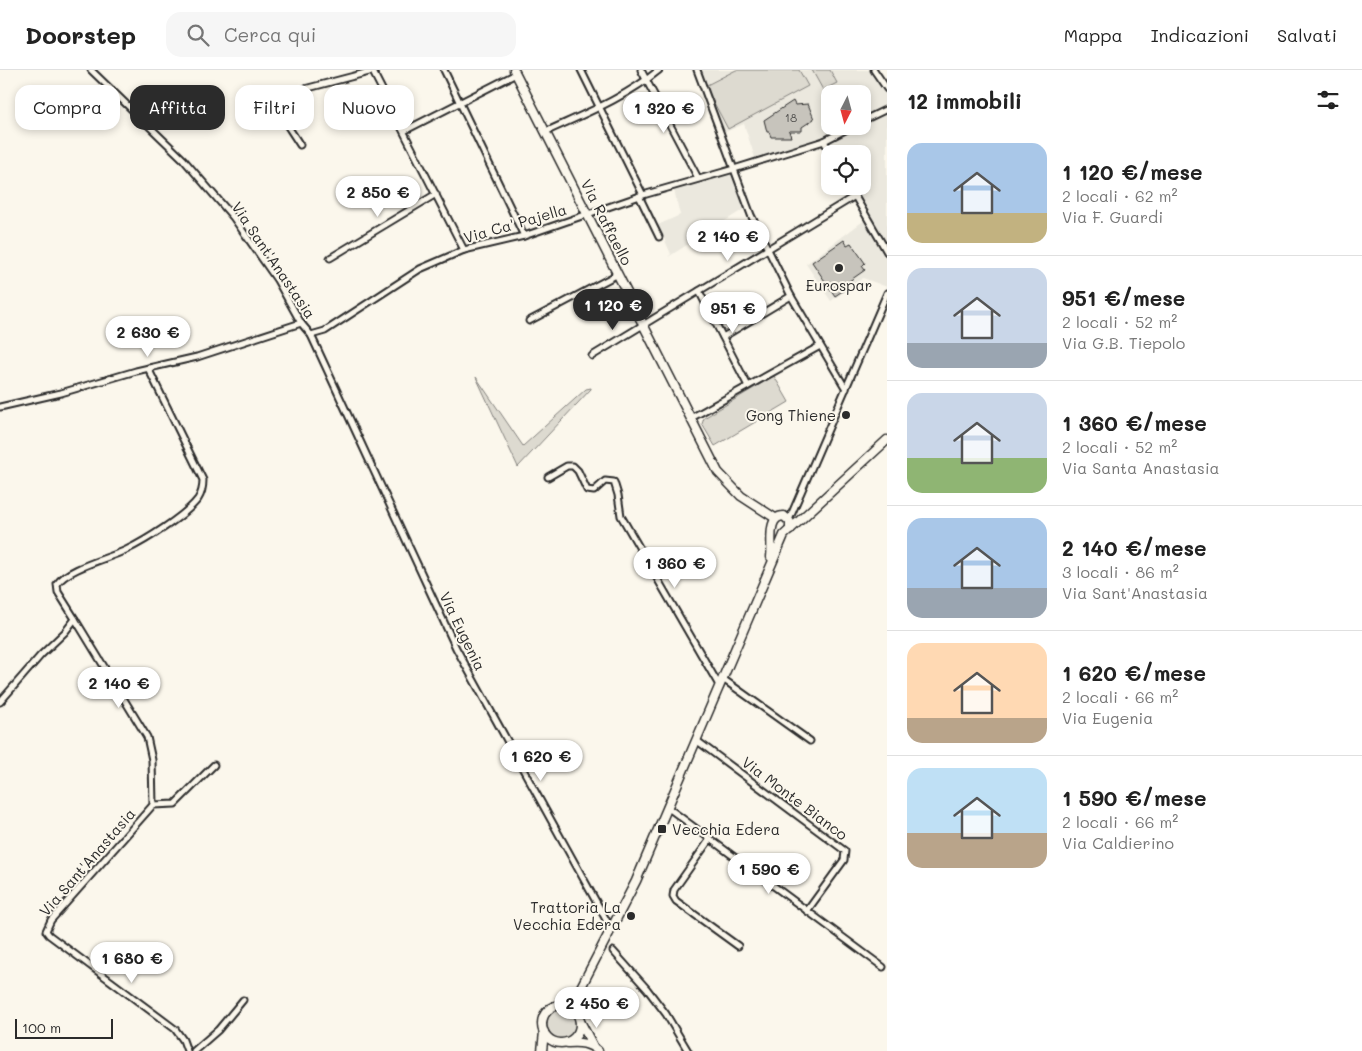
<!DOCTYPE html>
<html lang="it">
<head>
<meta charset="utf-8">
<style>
	:root { --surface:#fff; --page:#f6f6f6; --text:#222; --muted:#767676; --line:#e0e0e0; --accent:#2b2b2b }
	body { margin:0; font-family:Mali,sans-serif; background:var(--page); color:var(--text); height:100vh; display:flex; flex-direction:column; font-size:19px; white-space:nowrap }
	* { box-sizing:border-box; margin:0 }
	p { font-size:16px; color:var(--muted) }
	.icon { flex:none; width:28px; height:28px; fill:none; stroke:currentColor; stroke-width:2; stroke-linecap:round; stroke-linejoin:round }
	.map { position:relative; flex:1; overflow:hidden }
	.panel { display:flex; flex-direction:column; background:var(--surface); width:475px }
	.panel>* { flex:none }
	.banner { position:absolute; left:15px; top:15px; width:475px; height:45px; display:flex; gap:10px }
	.needle { width:32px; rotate:186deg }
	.tools { position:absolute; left:821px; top:15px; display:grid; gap:10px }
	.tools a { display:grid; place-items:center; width:50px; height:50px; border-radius:10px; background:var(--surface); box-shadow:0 2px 8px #0003; font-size:25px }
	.scale { position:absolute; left:15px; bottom:12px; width:98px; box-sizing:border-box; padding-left:5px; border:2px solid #2b2b2b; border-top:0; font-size:14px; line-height:18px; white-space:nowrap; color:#2b2b2b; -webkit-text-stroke:4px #fbf7ec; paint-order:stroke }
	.price { position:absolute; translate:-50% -42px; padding:0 11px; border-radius:18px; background:#fff; color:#222; font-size:16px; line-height:32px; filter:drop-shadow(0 1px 2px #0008) }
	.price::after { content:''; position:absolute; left:50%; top:30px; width:15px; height:11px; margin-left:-8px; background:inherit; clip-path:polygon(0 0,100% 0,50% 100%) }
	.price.on { background:var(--accent); color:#fff }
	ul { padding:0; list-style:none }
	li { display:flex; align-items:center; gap:15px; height:125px; padding:0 20px }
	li+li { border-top:1px solid var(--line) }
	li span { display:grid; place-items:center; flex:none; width:140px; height:100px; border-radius:15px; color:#555 }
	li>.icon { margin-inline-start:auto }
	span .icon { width:60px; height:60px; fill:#fffc; stroke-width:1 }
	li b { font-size:21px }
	h2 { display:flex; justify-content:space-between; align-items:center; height:60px; padding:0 20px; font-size:21px }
	.pill { padding:0 18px; border-radius:15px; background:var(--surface); box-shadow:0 2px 8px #0003; font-size:18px; line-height:45px }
	.pill.on { background:var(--accent); color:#fff }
	header { display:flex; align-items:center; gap:30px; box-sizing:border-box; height:70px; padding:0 25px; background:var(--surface); border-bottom:1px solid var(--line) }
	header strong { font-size:24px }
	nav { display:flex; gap:28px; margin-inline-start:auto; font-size:18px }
	.search { width:350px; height:45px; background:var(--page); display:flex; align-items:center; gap:12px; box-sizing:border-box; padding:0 18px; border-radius:15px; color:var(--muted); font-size:19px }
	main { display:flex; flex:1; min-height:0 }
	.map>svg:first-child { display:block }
	.built { fill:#ebe8de; fill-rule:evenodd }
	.green { fill:#dddad0; stroke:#84827e }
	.building { fill:#c7c4bc; stroke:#2b2b2b }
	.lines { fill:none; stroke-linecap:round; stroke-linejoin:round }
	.street-casing { stroke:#2b2b2b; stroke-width:9 }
	.secondary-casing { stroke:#2b2b2b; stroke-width:11 }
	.street { stroke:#fbf7ec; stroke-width:5 }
	.secondary { stroke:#fbf7ec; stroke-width:8 }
	.poi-dot { fill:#2b2b2b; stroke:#fbf7ec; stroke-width:2 }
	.labels { text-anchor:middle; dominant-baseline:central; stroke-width:4; stroke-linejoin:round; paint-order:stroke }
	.number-label { font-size:12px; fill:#52514f }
	.street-label { font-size:15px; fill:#2b2b2b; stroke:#fbf7ec }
	.poi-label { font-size:15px; fill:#2b2b2b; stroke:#fbf7ec; text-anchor:end }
</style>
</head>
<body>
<header>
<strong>Doorstep</strong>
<div class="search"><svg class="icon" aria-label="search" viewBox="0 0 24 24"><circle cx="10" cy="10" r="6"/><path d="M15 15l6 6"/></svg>Cerca qui</div>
<nav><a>Mappa</a><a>Indicazioni</a><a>Salvati</a></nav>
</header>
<main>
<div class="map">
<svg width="887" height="981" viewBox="0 0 887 981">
	<rect width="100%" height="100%" fill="#fbf7ec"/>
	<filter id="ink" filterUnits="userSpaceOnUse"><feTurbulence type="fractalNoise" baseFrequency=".02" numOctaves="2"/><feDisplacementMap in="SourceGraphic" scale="10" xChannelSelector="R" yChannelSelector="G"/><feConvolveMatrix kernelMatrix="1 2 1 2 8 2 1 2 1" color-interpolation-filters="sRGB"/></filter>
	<g filter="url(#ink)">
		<g class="built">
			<path d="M697,0H876L887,19V217L863,208L831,231L806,194L866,149L847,116H862V84H830V87L824,77L757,94L744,54L721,64ZM830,24H862V56H830Z"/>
			<polygon points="731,103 744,139 668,187 671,184 658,155 680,145 674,120"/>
		</g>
		<g class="green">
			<polygon points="736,0 799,0 808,16 728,59 705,16"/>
			<polygon points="812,0 830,0 837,13 823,20"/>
			<polygon points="774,306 789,332 715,376 702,354 704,348"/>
			<polygon points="476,307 523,376 586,319 591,318 591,319 518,397"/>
			<circle cx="562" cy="954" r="15"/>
		</g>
		<g class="building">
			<polygon points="793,31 795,35 808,34 814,49 802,57 802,61 789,61 791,67 771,67 769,62 767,62 764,50"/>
			<polygon points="844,170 847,175 851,173 865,193 862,196 865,200 845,214 847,218 835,226 812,192"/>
		</g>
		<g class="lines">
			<defs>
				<g id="street">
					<polyline points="91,0 183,89 233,147 277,210 301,253 311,265 456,578 609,855 613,858"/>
					<polyline points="372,0 464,180"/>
					<polyline points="444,0 524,166"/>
					<polyline points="581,0 643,125"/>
					<polyline points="641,0 698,108"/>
					<polyline points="697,0 751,145 791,226 846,319"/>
					<polyline points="874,0 887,19"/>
					<polyline points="862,51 887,39"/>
					<polyline points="404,61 516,4"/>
					<path d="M545,62C584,44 625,28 659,0"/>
					<polyline points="824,71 831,84"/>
					<polyline points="300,75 274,35 272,30 274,27 373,1"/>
					<polyline points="849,116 887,182"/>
					<polyline points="639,126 659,167"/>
					<polyline points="330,188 436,124"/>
					<polyline points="699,221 748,316"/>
					<polyline points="529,251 618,204"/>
					<polyline points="311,265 325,261 420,199 464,180 524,166 643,125 734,99 824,71 853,56"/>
					<polyline points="723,267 791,226"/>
					<polyline points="592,286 855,126"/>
					<polyline points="0,337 61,323 136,301 197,287 301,253"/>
					<polyline points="691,348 820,276"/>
					<polyline points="548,407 567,396 573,396 578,401 587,420 594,421 605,411 614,412 618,425 621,446 720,617"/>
					<polyline points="789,450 887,223"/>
					<polyline points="75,549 147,667 152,690 153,735 51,850 46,861 49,865 175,959 183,970 187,981"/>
					<polyline points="723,609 810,671"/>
					<path d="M0,632L41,585L65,562L75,549L58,522L57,514C68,498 107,489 126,480C145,471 185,446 198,429C202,423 203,417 203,410L148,298"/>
					<polyline points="696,670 845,781 844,790 807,841"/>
					<polyline points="153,735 175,734 214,695"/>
					<polyline points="667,737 883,897"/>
					<polyline points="710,769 674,820 673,826 676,831 738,876"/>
					<polyline points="613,881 647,919 666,944 688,981"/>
					<polyline points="194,981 218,960 243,930"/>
				</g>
				<g id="secondary">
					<polyline points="514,0 718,402 741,426 775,448"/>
					<path d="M771,487C773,474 766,446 784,446L790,452V460"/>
					<circle cx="561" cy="954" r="19"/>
					<polyline points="560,935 579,921 636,811 784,465 887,370"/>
					<polyline points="579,946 579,921"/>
					<polyline points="580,951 593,976"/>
					<path d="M568,973C580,972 589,973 598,981"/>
					<polyline points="542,981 544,962"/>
				</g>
			</defs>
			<use href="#street" class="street-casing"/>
			<use href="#secondary" class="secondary-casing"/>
			<use href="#street" class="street"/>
			<use href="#secondary" class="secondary"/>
		</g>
	</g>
	<g class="poi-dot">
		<circle cx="839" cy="198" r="5"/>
		<circle cx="846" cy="345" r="5"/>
		<rect x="657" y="754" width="10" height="10" rx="2.5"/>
		<circle cx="631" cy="846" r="5"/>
	</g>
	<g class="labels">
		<g class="number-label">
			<text x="791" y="47">18</text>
		</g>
		<g class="street-label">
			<text transform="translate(607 152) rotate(63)">Via Raffaello</text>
			<text transform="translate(515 153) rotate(-16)">Via Ca' Pajella</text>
			<text transform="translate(274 190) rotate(56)">Via Sant'Anastasia</text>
			<text transform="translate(463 561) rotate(64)">Via Eugenia</text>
			<text transform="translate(795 728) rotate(37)">Via Monte Bianco</text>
			<text transform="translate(87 792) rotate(-49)">Via Sant'Anastasia</text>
		</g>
		<g class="poi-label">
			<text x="839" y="215" text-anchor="middle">Eurospar</text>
			<text x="836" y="345">Gong Thiene</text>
			<text x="672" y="759" text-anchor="start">Vecchia Edera</text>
			<text x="621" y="837">Trattoria La<tspan x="621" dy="17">Vecchia Edera</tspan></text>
		</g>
	</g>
</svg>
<div class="tools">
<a><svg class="needle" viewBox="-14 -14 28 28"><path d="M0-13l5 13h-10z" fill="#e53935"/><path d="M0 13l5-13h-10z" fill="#767676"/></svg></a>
<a><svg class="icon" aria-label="locate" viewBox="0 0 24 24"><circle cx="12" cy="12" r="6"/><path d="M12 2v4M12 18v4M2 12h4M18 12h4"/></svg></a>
</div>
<div class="scale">100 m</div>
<b class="price" style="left:664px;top:64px">1 320 €</b>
<b class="price" style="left:378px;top:148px">2 850 €</b>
<b class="price" style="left:728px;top:192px">2 140 €</b>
<b class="price on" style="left:613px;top:261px">1 120 €</b>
<b class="price" style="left:733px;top:264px">951 €</b>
<b class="price" style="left:148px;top:288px">2 630 €</b>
<b class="price" style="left:675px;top:519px">1 360 €</b>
<b class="price" style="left:119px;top:639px">2 140 €</b>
<b class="price" style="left:541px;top:712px">1 620 €</b>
<b class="price" style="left:769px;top:825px">1 590 €</b>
<b class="price" style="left:132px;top:914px">1 680 €</b>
<b class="price" style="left:597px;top:959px">2 450 €</b>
<div class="banner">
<a class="pill">Compra</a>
<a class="pill on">Affitta</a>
<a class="pill">Filtri</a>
<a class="pill">Nuovo</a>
</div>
</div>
<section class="panel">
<h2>12 immobili<svg class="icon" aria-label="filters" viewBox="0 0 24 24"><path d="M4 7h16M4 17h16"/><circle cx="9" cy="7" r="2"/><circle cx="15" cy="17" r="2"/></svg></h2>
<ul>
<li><span style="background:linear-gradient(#a9c7e8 70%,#c2b280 0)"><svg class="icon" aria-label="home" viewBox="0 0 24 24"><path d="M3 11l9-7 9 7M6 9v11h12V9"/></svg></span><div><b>1 120 €/mese</b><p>2 locali · 62 m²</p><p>Via F. Guardi</p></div></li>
<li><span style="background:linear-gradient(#c9d6e8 75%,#9aa5b1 0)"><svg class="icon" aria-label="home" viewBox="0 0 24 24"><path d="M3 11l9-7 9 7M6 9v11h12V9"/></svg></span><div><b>951 €/mese</b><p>2 locali · 52 m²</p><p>Via G.B. Tiepolo</p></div></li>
<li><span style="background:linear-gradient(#c9d6e8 65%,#8fb573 0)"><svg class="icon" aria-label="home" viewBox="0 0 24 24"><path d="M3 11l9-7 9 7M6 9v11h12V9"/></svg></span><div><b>1 360 €/mese</b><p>2 locali · 52 m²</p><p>Via Santa Anastasia</p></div></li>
<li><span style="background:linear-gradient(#a9c7e8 70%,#9aa5b1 0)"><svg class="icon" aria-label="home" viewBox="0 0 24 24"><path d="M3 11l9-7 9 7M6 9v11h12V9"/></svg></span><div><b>2 140 €/mese</b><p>3 locali · 86 m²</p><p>Via Sant'Anastasia</p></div></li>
<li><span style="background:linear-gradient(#ffd9b3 75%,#b9a48a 0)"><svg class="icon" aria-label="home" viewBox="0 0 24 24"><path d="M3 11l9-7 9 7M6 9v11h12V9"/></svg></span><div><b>1 620 €/mese</b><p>2 locali · 66 m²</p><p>Via Eugenia</p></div></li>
<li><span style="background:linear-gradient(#bfe0f5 65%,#b9a48a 0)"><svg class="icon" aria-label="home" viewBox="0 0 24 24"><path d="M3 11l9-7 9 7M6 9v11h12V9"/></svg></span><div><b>1 590 €/mese</b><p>2 locali · 66 m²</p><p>Via Caldierino</p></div></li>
</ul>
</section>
</main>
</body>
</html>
